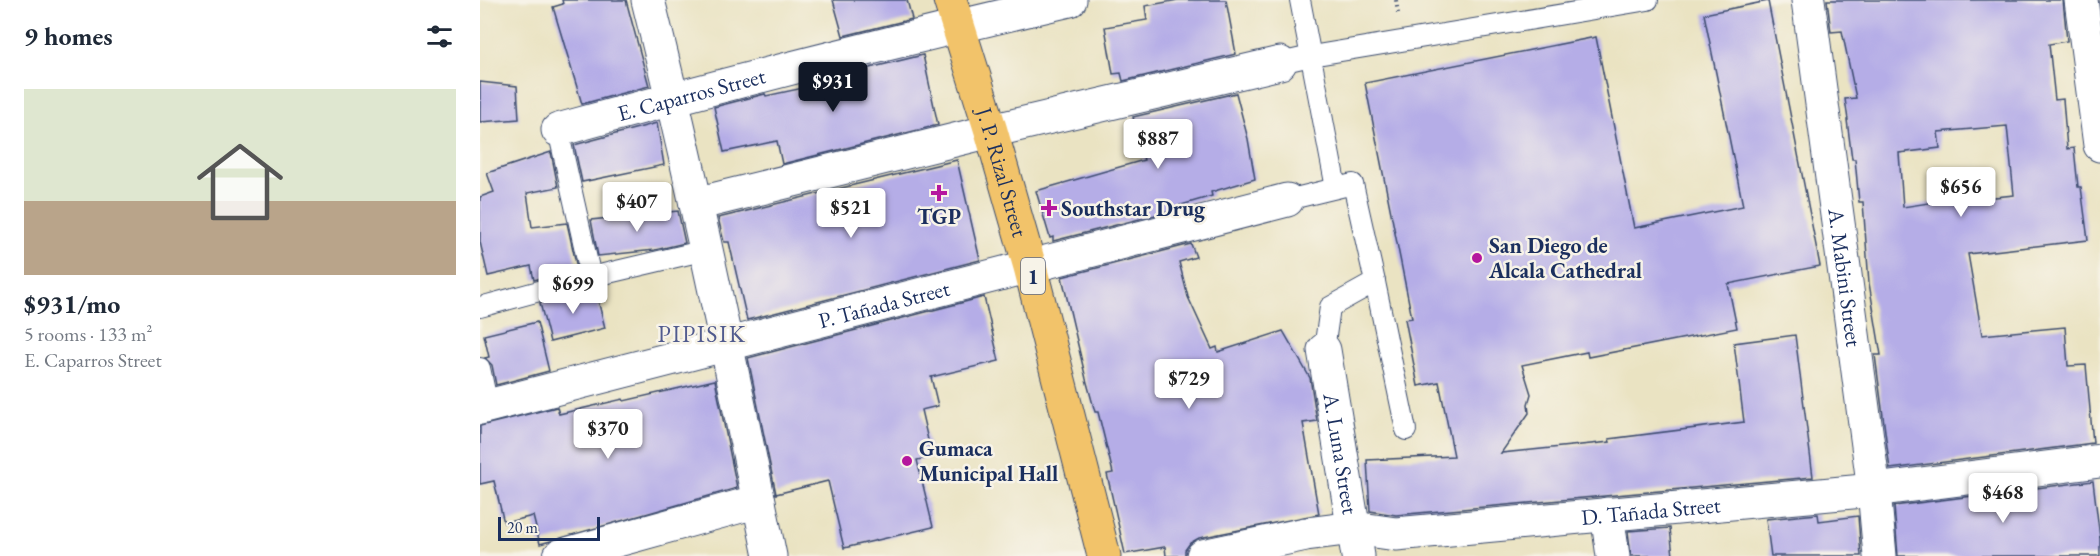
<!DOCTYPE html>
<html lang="en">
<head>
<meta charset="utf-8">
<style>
	:root { --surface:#fff; --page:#f6f6f7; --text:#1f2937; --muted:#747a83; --accent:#111827 }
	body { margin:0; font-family:"EB Garamond",serif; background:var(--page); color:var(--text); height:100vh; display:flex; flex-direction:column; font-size:22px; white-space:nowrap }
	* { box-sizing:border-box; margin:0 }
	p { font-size:20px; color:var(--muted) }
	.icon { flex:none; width:33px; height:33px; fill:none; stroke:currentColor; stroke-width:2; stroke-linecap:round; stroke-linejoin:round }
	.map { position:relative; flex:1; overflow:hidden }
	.sheet { display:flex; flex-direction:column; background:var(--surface); width:480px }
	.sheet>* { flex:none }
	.scale { position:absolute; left:18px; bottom:15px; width:102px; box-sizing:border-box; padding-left:6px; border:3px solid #1b2f5e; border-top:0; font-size:16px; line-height:21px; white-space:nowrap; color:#1b2f5e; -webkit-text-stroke:4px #f7f3e8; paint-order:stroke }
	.price { position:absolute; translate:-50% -51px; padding:0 14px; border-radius:6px; background:#fff; color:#222; font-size:20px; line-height:39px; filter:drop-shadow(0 2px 3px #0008) }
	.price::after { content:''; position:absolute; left:50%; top:36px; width:18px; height:14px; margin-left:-9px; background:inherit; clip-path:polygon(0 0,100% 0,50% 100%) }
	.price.selected { background:var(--accent); color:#fff }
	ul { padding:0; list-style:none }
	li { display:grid; align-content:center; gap:12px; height:318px; padding:0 24px }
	li span { display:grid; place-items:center; height:186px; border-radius:0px; color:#555 }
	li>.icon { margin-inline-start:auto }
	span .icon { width:108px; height:108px; fill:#fffc; stroke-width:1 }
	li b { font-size:26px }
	h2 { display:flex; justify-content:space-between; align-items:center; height:72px; padding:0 24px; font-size:26px }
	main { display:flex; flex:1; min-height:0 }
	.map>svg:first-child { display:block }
	.building { fill:#b5ade7; fill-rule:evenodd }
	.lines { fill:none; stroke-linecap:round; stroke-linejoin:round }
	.service-casing { stroke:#3a4a6d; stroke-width:22 }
	.minor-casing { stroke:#3a4a6d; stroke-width:35 }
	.primary-casing { stroke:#3a4a6d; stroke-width:35 }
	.path { stroke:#3a4a6d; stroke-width:4; stroke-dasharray:1.5 4.5; stroke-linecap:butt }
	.service { stroke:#fff; stroke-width:20 }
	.minor { stroke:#fff; stroke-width:33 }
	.primary { stroke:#f2c36a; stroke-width:33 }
	.poi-dot { fill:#b5179e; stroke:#f7f3e8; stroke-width:2 }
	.labels { text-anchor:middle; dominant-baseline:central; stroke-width:5; stroke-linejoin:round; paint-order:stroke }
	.shield { fill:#f7f3e8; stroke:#5d6a87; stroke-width:1.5 }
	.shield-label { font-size:21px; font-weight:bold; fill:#1b2f5e }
	.street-label { font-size:22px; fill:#1b2f5e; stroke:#f7f3e8 }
	.poi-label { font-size:22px; font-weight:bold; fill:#1b2f5e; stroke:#f7f3e8; text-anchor:start }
	.neighbourhood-label { font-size:24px; letter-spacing:1.5px; fill:#515b8e; stroke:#f7f3e8 }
</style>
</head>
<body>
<main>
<section class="sheet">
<h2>9 homes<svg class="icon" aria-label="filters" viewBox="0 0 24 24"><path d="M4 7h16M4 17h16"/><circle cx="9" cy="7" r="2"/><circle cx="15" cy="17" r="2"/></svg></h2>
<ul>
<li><span style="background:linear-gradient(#dfe7d0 60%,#b9a48a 0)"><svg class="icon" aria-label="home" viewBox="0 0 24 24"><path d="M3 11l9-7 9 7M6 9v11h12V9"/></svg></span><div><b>$931/mo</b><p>5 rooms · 133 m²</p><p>E. Caparros Street</p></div></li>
</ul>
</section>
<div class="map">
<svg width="1620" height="556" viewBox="0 0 1620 556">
	<rect width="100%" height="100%" fill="#f7f3e8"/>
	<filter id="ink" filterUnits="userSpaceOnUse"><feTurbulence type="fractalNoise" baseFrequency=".0167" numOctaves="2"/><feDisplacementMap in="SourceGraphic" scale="12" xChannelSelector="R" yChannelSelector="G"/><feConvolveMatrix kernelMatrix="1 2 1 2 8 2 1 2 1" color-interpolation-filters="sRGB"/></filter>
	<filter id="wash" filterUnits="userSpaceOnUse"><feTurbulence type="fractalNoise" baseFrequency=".008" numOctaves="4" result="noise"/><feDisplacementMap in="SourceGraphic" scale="24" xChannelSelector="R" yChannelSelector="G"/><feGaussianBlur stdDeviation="1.35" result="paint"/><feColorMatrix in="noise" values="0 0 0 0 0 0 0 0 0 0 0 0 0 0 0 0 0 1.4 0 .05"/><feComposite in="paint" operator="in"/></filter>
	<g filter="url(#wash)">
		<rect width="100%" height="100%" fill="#eae3c2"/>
		<g id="blocks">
			<g class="building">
				<polygon points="82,0 146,0 169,86 102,104 73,7 83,4"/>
				<polygon points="353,0 427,0 432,19 363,36"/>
				<polygon points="698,0 746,0 756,54 643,81 641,73 633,74 625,27 667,20 665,6"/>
				<path d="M1347,0H1583L1587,41L1569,44L1575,100L1583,99L1587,149L1594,148L1598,187H1601L1608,240L1488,254L1502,335L1585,327L1588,366L1606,365L1613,443L1410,469L1395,355H1401L1389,283L1383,202H1379L1375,159H1372L1367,120H1368L1365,99L1376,98L1362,31L1351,32ZM1527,126L1534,195L1476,201L1475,199L1423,207L1419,153L1460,148L1458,132Z"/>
				<polygon points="1288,1 1340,266 1248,284 1257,328 1108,357 1107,352 1042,365 1051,394 1048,404 1049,413 1021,453 1130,442 1129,439 1264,422 1254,343 1315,335 1333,477 916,515 890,511 887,460 974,456 959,382 938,386 925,319 932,318 885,83 1116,37 1154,228 1263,206 1224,14"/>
				<polygon points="443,55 458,125 302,164 297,141 244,152 234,107 285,94 286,96 375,77 373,72"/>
				<polygon points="0,82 37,86 39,119 0,122"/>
				<polygon points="756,93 768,139 775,179 731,192 732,196 698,206 699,209 573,241 573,237 570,238 556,191 664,160 653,117"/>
				<polygon points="177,123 184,165 102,182 94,145"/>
				<polygon points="71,152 78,187 47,193 52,227 87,223 97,268 54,280 51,266 8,276 0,242 0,197 14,192 7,173"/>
				<polygon points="477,160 500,260 267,320 249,242 244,242 238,218"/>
				<polygon points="198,211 205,243 175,250 118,256 111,220"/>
				<polygon points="711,244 716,257 699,262 708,297 732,349 737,347 738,352 803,331 830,378 837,421 823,423 839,514 719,538 710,543 705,550 705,556 686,556 685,547 645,554 627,474 633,473 618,412 615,412 606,379 582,277"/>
				<polygon points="115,288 125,328 70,342 60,303"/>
				<polygon points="504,297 519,361 451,377 458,406 441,410 452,457 437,460 453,527 364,548 348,481 296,494 268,358"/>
				<polygon points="57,322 69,371 16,385 12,365 5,358 9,357 4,335"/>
				<polygon points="235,380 257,488 60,544 53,516 24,523 14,481 0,484 0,426 77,407 79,414 143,399 144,401"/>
				<polygon points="1613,481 1620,538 1620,556 1418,556 1414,506"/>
				<polygon points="1338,514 1339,521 1378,516 1381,556 1291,556 1286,519"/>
				<polygon points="1190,528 1193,556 1151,556 1148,531"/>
			</g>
		</g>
	</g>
	<g filter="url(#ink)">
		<use href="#blocks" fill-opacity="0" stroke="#3a4a6d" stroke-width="1.5"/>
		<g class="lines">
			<defs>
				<g id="service">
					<polyline points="820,0 856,188"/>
					<polyline points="800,63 831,56 1168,0"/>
					<polyline points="78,130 111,277"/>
					<polyline points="807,200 873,184 895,282 850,307 844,350"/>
					<polyline points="895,282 926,430"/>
					<polyline points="0,307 111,277 226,250"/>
					<polyline points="0,368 8,406"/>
				</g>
				<g id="minor">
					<path d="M168,0C214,184 252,370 290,556"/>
					<path id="s1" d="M1328,0L1394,490L1400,556"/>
					<polyline points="1601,0 1620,145"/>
					<path id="s2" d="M78,130C248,83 419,40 590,0"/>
					<polyline points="216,204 511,131 800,63"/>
					<path id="s3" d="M844,350L878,556"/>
					<path id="s4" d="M0,408L807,200"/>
					<polyline points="1127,514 1133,556"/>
					<polyline points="80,556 279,501"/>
					<path id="s5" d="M723,556L826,534L874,528L916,534L1394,490L1620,461"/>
				</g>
				<g id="primary">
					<path id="s6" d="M470,0L511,131L550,267L624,556"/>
				</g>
			</defs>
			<use href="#service" class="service-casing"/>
			<use href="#minor" class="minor-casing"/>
			<use href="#primary" class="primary-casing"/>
			<polyline class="path" points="916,0 918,13"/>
			<use href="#service" class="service"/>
			<use href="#minor" class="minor"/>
			<use href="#primary" class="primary"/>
		</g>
	</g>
	<g class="poi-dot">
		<path d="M456 184h6v6h6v6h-6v6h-6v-6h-6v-6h6z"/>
		<path d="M566 199h6v6h6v6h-6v6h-6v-6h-6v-6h6z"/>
		<circle cx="997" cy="258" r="6"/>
		<circle cx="427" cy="461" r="6"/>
	</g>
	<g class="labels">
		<rect class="shield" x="541" y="258" width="24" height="36" rx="4.5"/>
		<g class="shield-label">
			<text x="553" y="276">1</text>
		</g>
		<g class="street-label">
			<text stroke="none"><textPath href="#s2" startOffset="138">E. Caparros Street</textPath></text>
			<text stroke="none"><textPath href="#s6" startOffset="180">J. P. Rizal Street</textPath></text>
			<text stroke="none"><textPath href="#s1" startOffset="280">A. Mabini Street</textPath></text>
			<text stroke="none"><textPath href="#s4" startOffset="417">P. Tañada Street</textPath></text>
			<text stroke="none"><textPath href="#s3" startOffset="105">A. Luna Street</textPath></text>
			<text stroke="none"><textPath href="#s5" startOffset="452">D. Tañada Street</textPath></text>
		</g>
		<g class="poi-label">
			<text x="581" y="208">Southstar Drug</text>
			<text x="459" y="216" text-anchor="middle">TGP</text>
			<text x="1009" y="245">San Diego de<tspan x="1009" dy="25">Alcala Cathedral</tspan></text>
			<text x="439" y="448">Gumaca<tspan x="439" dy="25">Municipal Hall</tspan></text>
		</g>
		<g class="neighbourhood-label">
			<text x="222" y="333">PIPISIK</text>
		</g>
	</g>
</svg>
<div class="scale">20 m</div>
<b class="price selected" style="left:353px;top:113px">$931</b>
<b class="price" style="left:678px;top:170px">$887</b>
<b class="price" style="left:1481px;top:218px">$656</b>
<b class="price" style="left:157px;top:233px">$407</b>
<b class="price" style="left:371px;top:239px">$521</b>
<b class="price" style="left:93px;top:315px">$699</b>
<b class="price" style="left:709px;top:410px">$729</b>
<b class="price" style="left:128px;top:460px">$370</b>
<b class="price" style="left:1523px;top:524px">$468</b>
</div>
</main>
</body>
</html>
